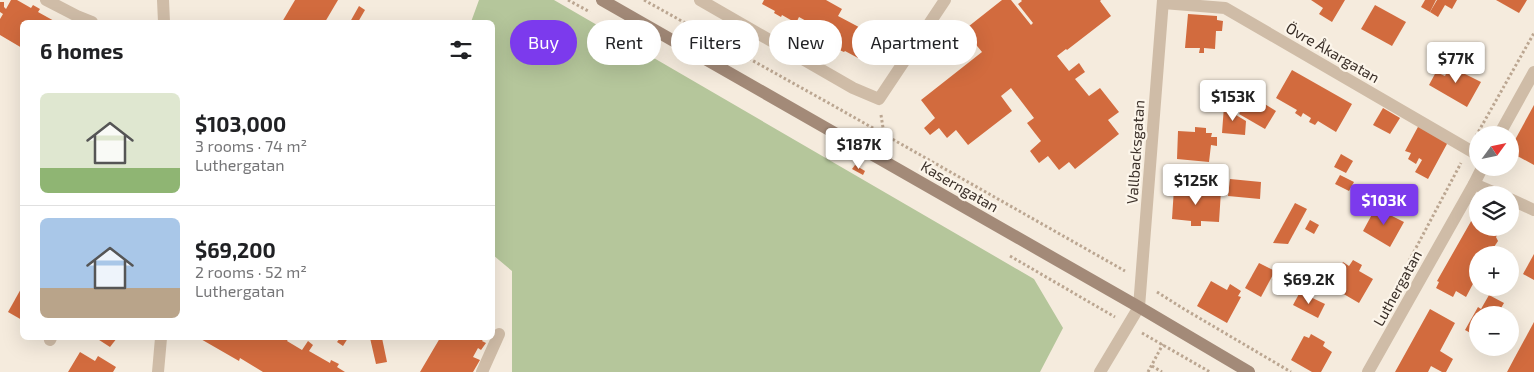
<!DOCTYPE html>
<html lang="en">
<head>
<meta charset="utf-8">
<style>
	:root { --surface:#fff; --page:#f6f6f6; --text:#202124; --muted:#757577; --line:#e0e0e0; --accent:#7c3aed }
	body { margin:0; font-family:"Exo 2",sans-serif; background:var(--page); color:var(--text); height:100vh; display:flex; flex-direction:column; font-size:19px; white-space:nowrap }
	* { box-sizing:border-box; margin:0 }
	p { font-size:16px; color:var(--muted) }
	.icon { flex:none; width:28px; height:28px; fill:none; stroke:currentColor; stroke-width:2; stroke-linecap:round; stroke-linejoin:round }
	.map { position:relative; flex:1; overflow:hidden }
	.panel { position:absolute; left:20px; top:20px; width:475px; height:320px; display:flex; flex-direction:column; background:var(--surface); border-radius:8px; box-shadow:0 5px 20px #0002 }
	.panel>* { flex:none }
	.hud { position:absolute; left:510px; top:20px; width:475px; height:45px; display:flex; gap:10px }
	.needle { width:32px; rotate:57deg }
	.tools { position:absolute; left:1469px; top:126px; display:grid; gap:10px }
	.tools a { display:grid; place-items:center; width:50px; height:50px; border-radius:50%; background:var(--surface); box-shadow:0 5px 20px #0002; font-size:25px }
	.price { position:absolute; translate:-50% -42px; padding:0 11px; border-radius:5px; background:#fff; color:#222; font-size:16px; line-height:32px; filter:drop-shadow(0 1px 2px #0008) }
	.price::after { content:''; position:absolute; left:50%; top:30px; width:15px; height:11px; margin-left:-8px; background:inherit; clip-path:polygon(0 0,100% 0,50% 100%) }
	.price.on { background:var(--accent); color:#fff }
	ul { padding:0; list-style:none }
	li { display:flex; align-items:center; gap:15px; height:125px; padding:0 20px }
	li+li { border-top:1px solid var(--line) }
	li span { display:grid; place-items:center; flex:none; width:140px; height:100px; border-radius:8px; color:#555 }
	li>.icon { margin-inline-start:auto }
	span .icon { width:60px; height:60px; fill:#fffc; stroke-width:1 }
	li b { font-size:21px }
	h2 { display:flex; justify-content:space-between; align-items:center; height:60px; padding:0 20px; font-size:21px }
	.tag { padding:0 18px; border-radius:22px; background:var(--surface); box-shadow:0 5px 20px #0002; font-size:18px; line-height:45px }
	.tag.on { background:var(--accent); color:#fff }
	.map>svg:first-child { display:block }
	.green { fill:#b5c69b }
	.building { fill:#d26b3e }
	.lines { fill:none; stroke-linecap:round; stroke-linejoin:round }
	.path { stroke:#bba691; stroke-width:3; stroke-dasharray:2.5 2.5; stroke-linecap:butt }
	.minor { stroke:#cfbca7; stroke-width:12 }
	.secondary { stroke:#a38a78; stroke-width:12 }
	.labels { text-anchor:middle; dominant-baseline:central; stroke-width:4.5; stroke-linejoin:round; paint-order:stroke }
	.street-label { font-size:15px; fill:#3a2f28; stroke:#fcf5ea }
</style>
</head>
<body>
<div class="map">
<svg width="1534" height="372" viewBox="0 0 1534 372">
	<rect width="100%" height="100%" fill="#f5ebdd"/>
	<polygon class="green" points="479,0 554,0 1034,279 1063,328 1040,372 512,372 512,271 493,255 492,22 471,22"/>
	<g class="building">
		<polygon points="11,0 17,0 31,8 33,5 40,9 38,12 56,22 22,22 22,48 0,35 0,19 3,14 0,12 0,2 4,2 4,7 6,9"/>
		<polygon points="295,0 338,0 325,22 282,22"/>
		<polygon points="764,0 826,0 842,9 838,16 872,34 858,58 845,51 844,52 837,49 838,47 825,39 828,33 799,17 796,23 782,15 781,17 774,13 775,11 762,4"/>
		<polygon points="1002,0 1011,0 1031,25 1033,23 1018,4 1022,1 1021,0 1101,0 1100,1 1111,16 1067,50 1066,49 1057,56 1069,71 1079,63 1085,72 1075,79 1089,96 1100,88 1119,112 1108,120 1119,134 1075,169 1069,162 1059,170 1048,156 1039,163 1030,151 1041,141 1027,123 1034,118 1011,88 1001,96 1012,111 968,145 956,130 947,138 939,128 930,135 924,128 935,118 921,100 982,52 964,30"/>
		<polygon points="1311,0 1345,0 1332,22 1319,14 1323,8"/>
		<polygon points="1425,0 1436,0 1430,12 1421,7"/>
		<polygon points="1437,0 1457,0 1452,9 1445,5 1438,17 1430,12"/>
		<polygon points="1496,0 1527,0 1519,13"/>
		<polygon points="1375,5 1406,22 1392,46 1361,29"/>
		<polygon points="359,6 365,10 358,22 350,22"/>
		<polygon points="1188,14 1217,16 1217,20 1223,21 1222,31 1216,31 1215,49 1204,48 1204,53 1199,53 1200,48 1185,48"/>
		<polygon points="1453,59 1468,68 1465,74 1481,82 1467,107 1429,85 1436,72 1445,76"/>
		<polygon points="1292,70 1352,104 1336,132 1318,121 1315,125 1309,122 1311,118 1303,113 1301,117 1295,113 1297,110 1276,98"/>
		<polygon points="1250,95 1276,111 1265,129 1239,114"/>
		<polygon points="1534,105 1534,165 1510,152 1510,149"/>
		<polygon points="1224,106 1237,108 1236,115 1246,121 1245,135 1222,133"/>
		<polygon points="1383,108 1400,118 1390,134 1373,125"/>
		<polygon points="1419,125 1448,142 1428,179 1415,172 1422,160 1419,158 1416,164 1408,159 1411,153 1405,151"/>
		<polygon points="1195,127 1206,128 1206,133 1212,133 1211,137 1217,137 1217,146 1211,145 1209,162 1177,159 1178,131 1195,132"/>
		<polygon points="1341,154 1353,161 1346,173 1334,167"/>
		<polygon points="855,165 865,171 863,175 852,169"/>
		<polygon points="1340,175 1354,182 1349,191 1335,184"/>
		<polygon points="1230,179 1261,182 1260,199 1228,196"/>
		<polygon points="1174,188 1221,191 1219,222 1201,221 1201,226 1191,226 1191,221 1172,219"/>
		<polygon points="1295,203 1307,209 1288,244 1273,243"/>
		<polygon points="1384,205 1394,211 1392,216 1404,222 1390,247 1363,231 1376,207 1381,210"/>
		<polygon points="1478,209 1478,228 1502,228 1496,237 1498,241 1494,247 1493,246 1492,248 1490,248 1486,255 1478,255 1478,283 1474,282 1466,297 1456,291 1453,297 1436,288 1439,282 1437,281"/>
		<polygon points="1310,220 1319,225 1314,234 1305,229"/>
		<polygon points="1534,254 1534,280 1523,274"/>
		<polygon points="1353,260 1362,265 1359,271 1373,279 1359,303 1330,286 1343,262 1349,266"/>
		<polygon points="1259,263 1275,271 1261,297 1245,288"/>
		<polygon points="1277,271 1281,273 1276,282 1272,280"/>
		<polygon points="1211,281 1227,290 1230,284 1241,291 1238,296 1241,297 1227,323 1197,306"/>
		<polygon points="22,287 22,320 8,312"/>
		<polygon points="1300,292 1325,304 1318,318 1293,305"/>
		<polygon points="1489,295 1504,303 1497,315 1478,315 1478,337 1465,330 1478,307 1481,309"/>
		<polygon points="1430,309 1455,323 1440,351 1453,359 1446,372 1442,372 1431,366 1428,372 1395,372"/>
		<polygon points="1534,322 1534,372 1507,372 1515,357"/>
		<polygon points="1311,334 1325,342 1323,346 1332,352 1321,372 1312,372 1291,360 1304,336 1309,338"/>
		<polygon points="96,338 117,338 110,347"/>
		<polygon points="199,338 289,338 287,341 302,350 308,341 313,345 309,351 330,363 331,360 339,364 337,367 345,372 263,372 240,358 239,361"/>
		<polygon points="340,338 348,338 343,346 337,342"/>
		<polygon points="370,338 382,338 387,362 376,364"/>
		<polygon points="440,338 484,338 482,341 486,343 481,350 478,348 473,357 480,360 473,372 420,372"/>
		<polygon points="80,352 95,361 98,356 116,367 113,372 68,372"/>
	</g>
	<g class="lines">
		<g class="path">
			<polyline points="568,0 590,12"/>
			<polyline points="644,0 834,106 1125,271"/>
			<polyline points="881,115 884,134"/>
			<polyline points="1476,136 1534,33"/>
			<polyline points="1010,256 1115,317"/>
			<polyline points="1409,261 1461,163"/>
			<polyline points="1157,292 1184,309 1291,372"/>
			<polyline points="1142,333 1210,372"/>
			<polyline points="1152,366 1162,372"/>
			<polyline points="1148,372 1163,344"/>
		</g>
		<g class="minor">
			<polyline points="46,0 77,16 92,22"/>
			<polyline points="163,0 164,22"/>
			<polyline points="700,0 853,88 879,99 945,0"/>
			<polyline points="1163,3 1225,8 1478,155"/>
			<polyline points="1499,135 1534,72"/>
			<polyline points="1474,184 1500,195"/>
			<polyline points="1510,199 1534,210"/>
			<polyline points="50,340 51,338"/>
			<polyline points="158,372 161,338"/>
			<polyline points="482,372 499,334"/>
			<polyline points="1100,372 1139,307 1163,0"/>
			<polyline points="1368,372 1474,184 1482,168"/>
		</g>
		<polyline class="secondary" points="602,0 1139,307 1249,372"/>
	</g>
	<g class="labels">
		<g class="street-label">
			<text transform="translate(1333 52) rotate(30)">Övre Åkargatan</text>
			<text transform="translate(1135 152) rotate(-86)">Vallbacksgatan</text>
			<text transform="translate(960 186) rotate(30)">Kaserngatan</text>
			<text transform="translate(1397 288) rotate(-61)">Luthergatan</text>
		</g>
	</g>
</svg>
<div class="tools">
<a><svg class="needle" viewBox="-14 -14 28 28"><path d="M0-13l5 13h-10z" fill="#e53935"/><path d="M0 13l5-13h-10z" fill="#757577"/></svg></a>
<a><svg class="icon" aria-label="layers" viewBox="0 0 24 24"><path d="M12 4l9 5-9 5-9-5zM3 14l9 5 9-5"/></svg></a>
<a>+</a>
<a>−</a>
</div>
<b class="price" style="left:1456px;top:84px">$77K</b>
<b class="price" style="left:1233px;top:122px">$153K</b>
<b class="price" style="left:859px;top:170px">$187K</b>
<b class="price" style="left:1196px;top:206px">$125K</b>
<b class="price on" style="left:1384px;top:226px">$103K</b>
<b class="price" style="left:1309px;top:305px">$69.2K</b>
<div class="hud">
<a class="tag on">Buy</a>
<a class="tag">Rent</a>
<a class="tag">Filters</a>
<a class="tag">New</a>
<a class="tag">Apartment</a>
</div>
<section class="panel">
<h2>6 homes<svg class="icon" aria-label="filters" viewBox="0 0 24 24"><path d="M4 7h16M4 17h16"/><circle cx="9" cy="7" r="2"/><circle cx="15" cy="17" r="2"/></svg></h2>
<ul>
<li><span style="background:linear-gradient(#dfe7d0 75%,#8fb573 0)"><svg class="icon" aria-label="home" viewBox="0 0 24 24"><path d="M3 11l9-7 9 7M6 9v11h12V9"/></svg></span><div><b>$103,000</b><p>3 rooms · 74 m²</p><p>Luthergatan</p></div></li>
<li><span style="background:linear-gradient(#a9c7e8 70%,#b9a48a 0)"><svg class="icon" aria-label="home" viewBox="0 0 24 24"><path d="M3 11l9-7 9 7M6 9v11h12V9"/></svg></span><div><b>$69,200</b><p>2 rooms · 52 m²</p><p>Luthergatan</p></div></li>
</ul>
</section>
</div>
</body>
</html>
